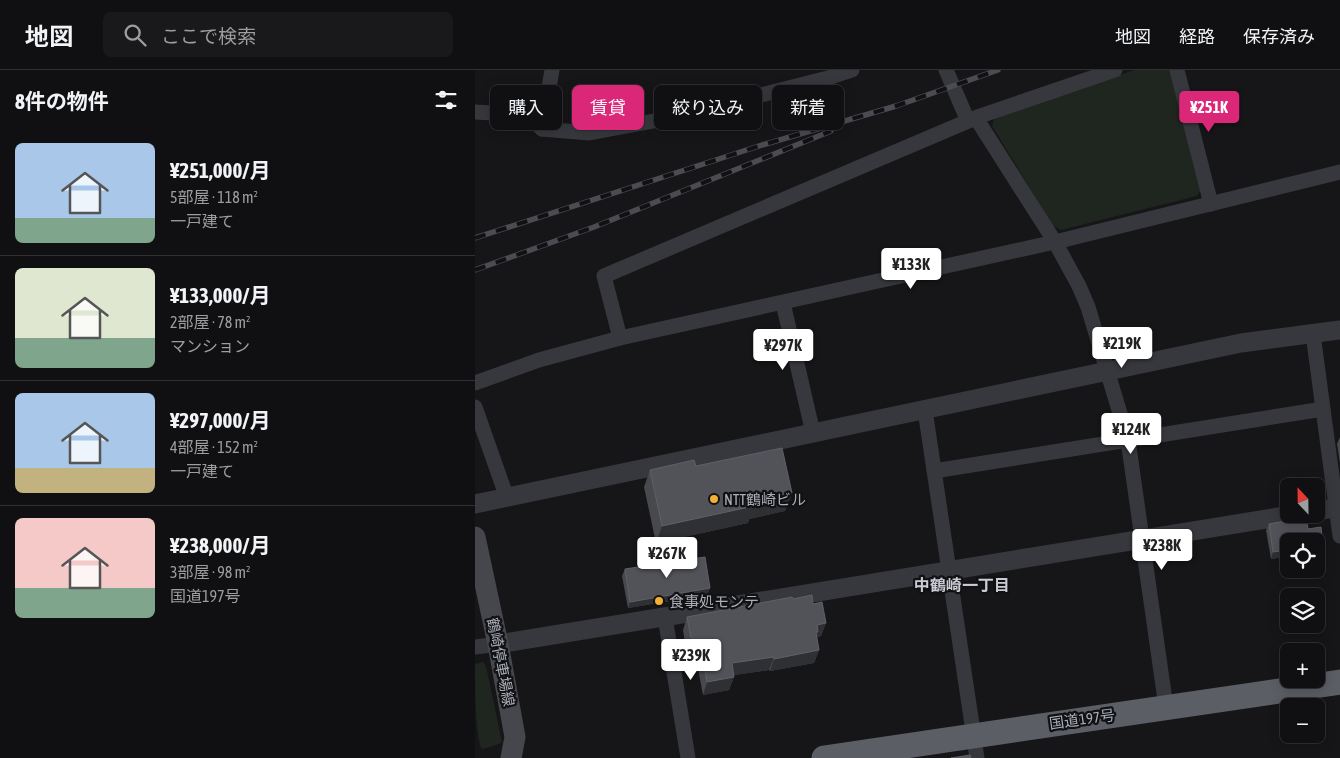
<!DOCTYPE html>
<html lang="ja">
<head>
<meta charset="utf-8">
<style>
	:root { --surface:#101012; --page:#19191b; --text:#f1f3f6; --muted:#9c9d9f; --line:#303032; --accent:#db2777 }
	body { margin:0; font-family:"Asap Condensed","Noto Sans JP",sans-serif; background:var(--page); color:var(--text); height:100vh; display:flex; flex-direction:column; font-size:19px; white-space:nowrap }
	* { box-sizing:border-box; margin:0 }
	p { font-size:16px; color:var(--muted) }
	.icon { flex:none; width:28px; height:28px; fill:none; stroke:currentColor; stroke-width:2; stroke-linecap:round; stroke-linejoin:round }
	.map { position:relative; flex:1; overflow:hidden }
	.drawer { display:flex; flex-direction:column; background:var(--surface); width:475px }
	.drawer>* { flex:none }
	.banner { position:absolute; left:15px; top:15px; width:475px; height:45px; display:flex; gap:10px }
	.needle { width:32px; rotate:338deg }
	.buttons { position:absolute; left:805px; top:408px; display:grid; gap:10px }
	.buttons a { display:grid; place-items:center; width:45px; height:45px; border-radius:8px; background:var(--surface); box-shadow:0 2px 12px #0003,0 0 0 1px var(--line); font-size:25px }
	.price { position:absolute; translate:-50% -42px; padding:0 11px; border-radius:5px; background:#fff; color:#222; font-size:16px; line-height:32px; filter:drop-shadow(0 1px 2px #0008) }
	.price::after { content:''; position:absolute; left:50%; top:30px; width:15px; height:11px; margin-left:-8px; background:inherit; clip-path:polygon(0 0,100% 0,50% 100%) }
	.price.current { background:var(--accent); color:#fff }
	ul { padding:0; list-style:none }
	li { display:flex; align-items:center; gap:15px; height:125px; padding:0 15px }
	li+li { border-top:1px solid var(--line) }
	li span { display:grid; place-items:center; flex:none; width:140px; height:100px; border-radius:8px; color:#555 }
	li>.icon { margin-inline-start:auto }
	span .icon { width:60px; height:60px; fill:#fffc; stroke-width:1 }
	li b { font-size:21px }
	h2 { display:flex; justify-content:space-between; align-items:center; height:60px; padding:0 15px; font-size:21px }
	.pill { padding:0 18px; border-radius:8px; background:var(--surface); box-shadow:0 2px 12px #0003,0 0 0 1px var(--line); font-size:18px; line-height:45px }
	.pill.current { background:var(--accent); color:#fff }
	header { display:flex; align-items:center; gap:30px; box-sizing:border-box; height:70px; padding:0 25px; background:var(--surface); border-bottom:1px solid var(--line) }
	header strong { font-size:24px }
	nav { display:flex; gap:28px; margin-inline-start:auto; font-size:18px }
	.search { width:350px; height:45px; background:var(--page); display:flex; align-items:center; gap:12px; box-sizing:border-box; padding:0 18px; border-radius:8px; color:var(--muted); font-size:19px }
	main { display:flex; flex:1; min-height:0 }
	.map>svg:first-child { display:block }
	.green { fill:#1e261f }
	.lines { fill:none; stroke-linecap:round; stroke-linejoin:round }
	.minor { stroke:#37383d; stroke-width:15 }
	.tertiary { stroke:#37383d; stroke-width:19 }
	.secondary { stroke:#45474d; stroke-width:21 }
	.trunk { stroke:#5b5e65; stroke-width:25 }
	.rail-casing { stroke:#4a4c52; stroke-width:5.5 }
	.rail { stroke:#111113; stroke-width:4; stroke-dasharray:11; stroke-linecap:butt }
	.wall { fill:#47494d }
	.shaded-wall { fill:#2f3033 }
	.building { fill:#525359; stroke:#5f6168 }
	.poi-dot { fill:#f2b134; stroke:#111113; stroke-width:2 }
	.labels { text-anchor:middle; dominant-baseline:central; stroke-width:4.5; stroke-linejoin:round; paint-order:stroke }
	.poi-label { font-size:15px; fill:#a8adb8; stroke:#111113; text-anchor:start }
	.street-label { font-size:15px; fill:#a8adb8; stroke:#111113 }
	.neighbourhood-label { font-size:16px; font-weight:bold; fill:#c9ccd4; stroke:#111113 }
</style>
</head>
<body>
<header>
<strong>地図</strong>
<div class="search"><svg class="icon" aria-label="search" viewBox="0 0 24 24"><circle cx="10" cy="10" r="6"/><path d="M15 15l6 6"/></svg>ここで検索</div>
<nav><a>地図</a><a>経路</a><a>保存済み</a></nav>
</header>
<main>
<section class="drawer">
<h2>8件の物件<svg class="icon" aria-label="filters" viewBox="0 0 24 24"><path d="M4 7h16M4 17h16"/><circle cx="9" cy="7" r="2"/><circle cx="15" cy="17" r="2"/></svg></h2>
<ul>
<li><span style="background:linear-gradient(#a9c7e8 75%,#7fa58c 0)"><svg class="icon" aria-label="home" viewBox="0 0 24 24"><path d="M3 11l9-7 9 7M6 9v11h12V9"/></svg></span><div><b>¥251,000/月</b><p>5部屋 · 118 m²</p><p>一戸建て</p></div></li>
<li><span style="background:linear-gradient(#dfe7d0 70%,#7fa58c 0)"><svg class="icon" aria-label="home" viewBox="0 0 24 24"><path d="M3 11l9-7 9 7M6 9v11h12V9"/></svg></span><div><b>¥133,000/月</b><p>2部屋 · 78 m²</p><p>マンション</p></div></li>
<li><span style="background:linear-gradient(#a9c7e8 75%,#c2b280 0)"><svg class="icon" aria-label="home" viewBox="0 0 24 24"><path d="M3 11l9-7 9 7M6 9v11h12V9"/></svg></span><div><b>¥297,000/月</b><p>4部屋 · 152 m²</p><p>一戸建て</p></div></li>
<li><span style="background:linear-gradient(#f6c9c9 70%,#7fa58c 0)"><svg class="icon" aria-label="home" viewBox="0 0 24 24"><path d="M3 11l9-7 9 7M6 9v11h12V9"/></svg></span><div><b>¥238,000/月</b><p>3部屋 · 98 m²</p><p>国道197号</p></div></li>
</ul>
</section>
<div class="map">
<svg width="865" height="688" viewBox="0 0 865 688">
	<rect width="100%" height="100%" fill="#161618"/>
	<g class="green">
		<polygon points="659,0 699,0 727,118 722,126 586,160 578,156 517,56 519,49"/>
		<path d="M8,592L11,596L27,672L24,674L8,679L6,678C0,661 0,614 0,594Z"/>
	</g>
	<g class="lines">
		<g class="minor">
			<polyline points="471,0 493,51"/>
			<polyline points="702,0 736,134"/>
			<polyline points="0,42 53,45 67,59 114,63 195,48 353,8 377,0"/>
			<polyline points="501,48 580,172 604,216 613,237 653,370 691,637"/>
			<polyline points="67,59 77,0"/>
			<polyline points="308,233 338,363"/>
			<polyline points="838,264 865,466"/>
			<polyline points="145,268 129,206 505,46 640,0"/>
			<polyline points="0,313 64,290 145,268 580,172 865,102"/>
			<polyline points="0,337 32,428"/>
			<polyline points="450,340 502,688"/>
			<polyline points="459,401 848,339"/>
			<polyline points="190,547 213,688"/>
			<polyline points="0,577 23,574"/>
		</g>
		<g class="tertiary">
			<polyline points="0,434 766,273 865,260"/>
			<polyline points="841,441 865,437"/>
			<polyline points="23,574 822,444"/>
		</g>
		<polyline class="secondary" points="0,467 23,574 40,667 36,688"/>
		<polyline class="trunk" points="349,688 865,612"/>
		<defs>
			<g id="rail">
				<polyline points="0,168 287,75 421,36 523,0"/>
				<polyline points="0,200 119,157 356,61"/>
			</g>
		</defs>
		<use href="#rail" class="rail-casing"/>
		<use href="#rail" class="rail"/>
	</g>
	<g class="wall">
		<polygon points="865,367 865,393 862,374"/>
		<polygon points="221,396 317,423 310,441 274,449 273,453 181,473 169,417 175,400"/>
		<polygon points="831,446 833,459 846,457 848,475 846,481 841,482 841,471 814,471 814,486 796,489 791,460 794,454 826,448"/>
		<polygon points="150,499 235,518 232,525 153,538 147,506"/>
		<polygon points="318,529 338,534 351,553 346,566 341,567 344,580 339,593 295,601 294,600 259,605 259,607 254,620 228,625 220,583 213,584 213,580 211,580 208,560 212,547"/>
	</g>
	<g class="shaded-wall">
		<polygon points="317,423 310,441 274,449 273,453 181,473 187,456 278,432"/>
		<polygon points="848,475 846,481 841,482 841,476"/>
		<polygon points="814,480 814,486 796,489 798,482"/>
		<polygon points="235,518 232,525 153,538 155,532"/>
		<polygon points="351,553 346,566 341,567 338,574 342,555"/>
		<polygon points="217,567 213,580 211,580 216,568"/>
		<polygon points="225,571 220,583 213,584 218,572"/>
		<polygon points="344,580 339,593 295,601 299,589"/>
		<polygon points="299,587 294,600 252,606 257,593"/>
		<polygon points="259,607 254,620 228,625 232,612"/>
	</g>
	<g class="building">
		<polygon points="307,378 317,423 278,432 279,436 187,456 175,400 219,390 221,396"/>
		<polygon points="831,446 833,459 846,457 848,475 841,476 841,471 814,471 814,480 798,482 794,454 826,448"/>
		<polygon points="230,487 235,518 155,532 150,499"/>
		<polygon points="337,525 338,534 347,532 351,553 342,555 343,562 341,562 344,580 299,589 299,587 257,593 259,607 232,612 225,571 218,572 217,567 216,568 212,547 317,527 318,529"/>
		<polygon points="495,685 496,688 476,688"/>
	</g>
	<g class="poi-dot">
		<circle cx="239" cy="429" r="5"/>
		<circle cx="184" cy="531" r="5"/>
	</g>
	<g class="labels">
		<g class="poi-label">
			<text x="249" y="429">NTT鶴崎ビル</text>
			<text x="194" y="531">食事処モンテ</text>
		</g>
		<g class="street-label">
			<text transform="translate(26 592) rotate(79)">鶴崎停車場線</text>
			<text transform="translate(607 649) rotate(-8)">国道197号</text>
		</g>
		<g class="neighbourhood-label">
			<text x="487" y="515">中鶴崎一丁目</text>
		</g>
	</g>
</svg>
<div class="buttons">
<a><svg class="needle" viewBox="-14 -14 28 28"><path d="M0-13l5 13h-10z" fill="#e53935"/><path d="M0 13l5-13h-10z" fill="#9c9d9f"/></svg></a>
<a><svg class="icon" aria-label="locate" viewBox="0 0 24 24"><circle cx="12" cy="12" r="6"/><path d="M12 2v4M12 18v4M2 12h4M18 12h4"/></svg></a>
<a><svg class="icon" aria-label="layers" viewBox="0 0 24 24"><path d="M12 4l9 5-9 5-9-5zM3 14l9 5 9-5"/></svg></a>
<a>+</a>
<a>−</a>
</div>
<b class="price current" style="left:734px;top:63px">¥251K</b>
<b class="price" style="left:436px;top:220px">¥133K</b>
<b class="price" style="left:647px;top:299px">¥219K</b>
<b class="price" style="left:308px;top:301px">¥297K</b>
<b class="price" style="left:656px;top:385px">¥124K</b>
<b class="price" style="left:687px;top:501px">¥238K</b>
<b class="price" style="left:192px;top:509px">¥267K</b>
<b class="price" style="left:216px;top:611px">¥239K</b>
<div class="banner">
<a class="pill">購入</a>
<a class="pill current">賃貸</a>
<a class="pill">絞り込み</a>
<a class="pill">新着</a>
</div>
</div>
</main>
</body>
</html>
